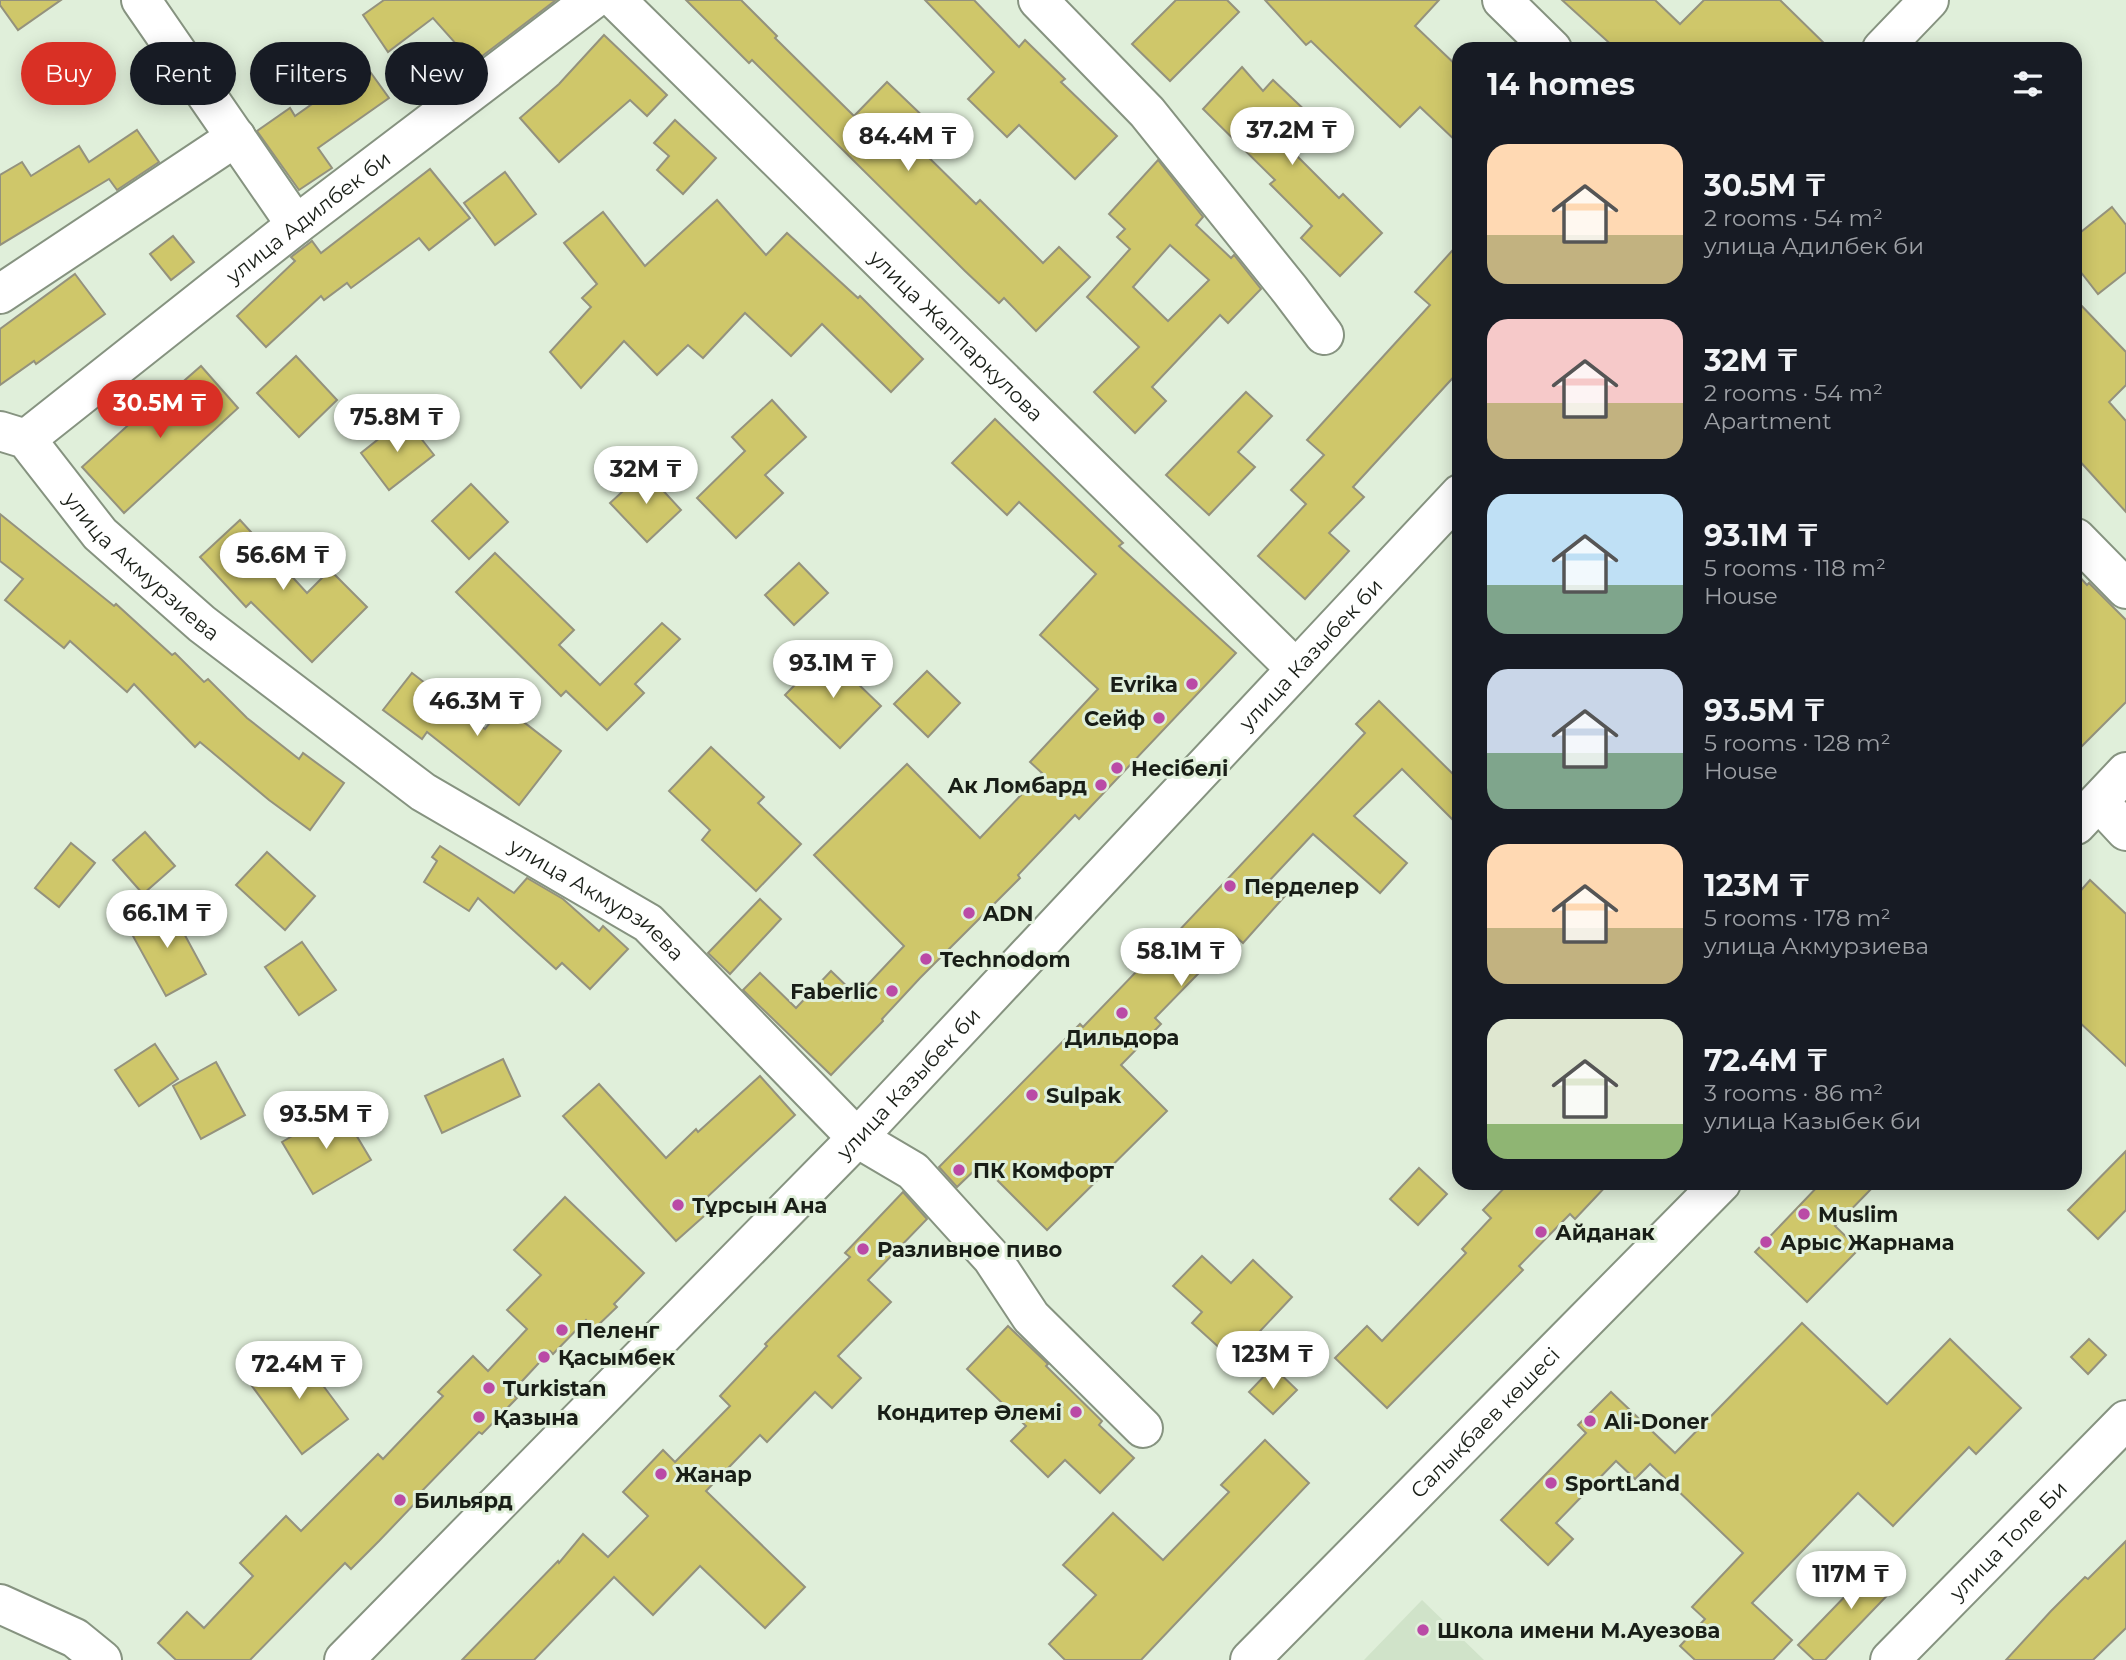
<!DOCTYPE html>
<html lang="en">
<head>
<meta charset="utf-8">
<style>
	:root { --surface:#171b24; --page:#20242c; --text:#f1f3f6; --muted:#9ea1a6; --accent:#d93025 }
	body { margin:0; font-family:Montserrat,sans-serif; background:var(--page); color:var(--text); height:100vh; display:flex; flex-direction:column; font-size:26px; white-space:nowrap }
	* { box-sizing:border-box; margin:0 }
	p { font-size:23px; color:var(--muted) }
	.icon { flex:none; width:38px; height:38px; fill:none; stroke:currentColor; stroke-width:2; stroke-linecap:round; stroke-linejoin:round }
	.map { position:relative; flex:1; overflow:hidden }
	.side { position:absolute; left:1452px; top:42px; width:630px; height:1148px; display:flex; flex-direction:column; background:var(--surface); border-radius:21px; box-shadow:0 4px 18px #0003 }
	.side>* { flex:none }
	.guide { position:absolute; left:21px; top:42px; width:665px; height:63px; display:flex; gap:14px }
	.price { position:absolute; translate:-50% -60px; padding:0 16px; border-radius:24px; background:#fff; color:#222; font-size:23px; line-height:46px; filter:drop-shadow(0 2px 4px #0008) }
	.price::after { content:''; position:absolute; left:50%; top:42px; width:21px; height:16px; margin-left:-10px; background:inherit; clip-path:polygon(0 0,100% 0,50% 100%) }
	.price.on { background:var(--accent); color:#fff }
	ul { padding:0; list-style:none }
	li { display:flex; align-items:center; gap:21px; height:175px; padding:0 35px }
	li span { display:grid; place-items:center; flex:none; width:196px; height:140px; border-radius:21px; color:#555 }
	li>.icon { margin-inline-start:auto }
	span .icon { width:84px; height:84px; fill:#fffc; stroke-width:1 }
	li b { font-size:30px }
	h2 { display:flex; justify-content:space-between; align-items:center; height:84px; padding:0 35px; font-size:30px }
	.pill { padding:0 24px; border-radius:32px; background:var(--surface); box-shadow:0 4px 18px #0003; font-size:24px; line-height:63px }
	.pill.on { background:var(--accent); color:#fff }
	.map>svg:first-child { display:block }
	.built { fill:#d0e3c9 }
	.building { fill:#cfc76a; stroke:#94927d; stroke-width:2; fill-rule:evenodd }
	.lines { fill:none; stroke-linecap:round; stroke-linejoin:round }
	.minor-casing { stroke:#869380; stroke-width:42 }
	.major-casing { stroke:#869380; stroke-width:42 }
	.minor { stroke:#fff; stroke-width:38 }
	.major { stroke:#fff; stroke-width:38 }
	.poi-dot { fill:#ba4aa6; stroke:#e0efda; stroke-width:2.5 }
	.labels { text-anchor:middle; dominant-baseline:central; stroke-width:6; stroke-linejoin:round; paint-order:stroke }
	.street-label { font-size:21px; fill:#191e17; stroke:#e0efda }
	.poi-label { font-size:21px; font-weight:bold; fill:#191e17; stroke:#e0efda; text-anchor:start }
</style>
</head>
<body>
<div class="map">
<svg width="2126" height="1660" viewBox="0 0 2126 1660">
	<rect width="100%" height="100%" fill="#e0efda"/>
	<polygon class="built" points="1422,1600 1484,1660 1364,1660"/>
	<g class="building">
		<polygon points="0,0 61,0 18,30 0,5"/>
		<polygon points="384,0 556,0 473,63 433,18 388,52 363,15"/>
		<polygon points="686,0 741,0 777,36 775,38 854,116 887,82 931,124 913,142 976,204 980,200 1043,263 1059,247 1090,277 1036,331 1004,298 999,303 965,271 752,60 749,63"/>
		<polygon points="925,0 974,0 1019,47 1025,40 1065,79 1061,82 1117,136 1075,179 1019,125 1007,137 968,99 994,72"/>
		<polygon points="1176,0 1227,0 1239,12 1170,81 1132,44"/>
		<polygon points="1265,0 1439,0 1415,26 1460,69 1460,145 1420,107 1400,127 1311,41 1306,45"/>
		<polygon points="1562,0 1655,0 1680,24 1704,0 1780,0 1830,49 1616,49"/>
		<polygon points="604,35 667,95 647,116 630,100 559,162 520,118 559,84"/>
		<polygon points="366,66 389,98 318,148 332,168 299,190 257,131 290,108 295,116"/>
		<polygon points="1242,67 1263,91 1273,80 1312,117 1285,144 1339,198 1343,194 1382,233 1340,276 1301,238 1312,226 1270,184 1275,180 1203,109"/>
		<polygon points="675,120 716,158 683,194 657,170 669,156 654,143"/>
		<polygon points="137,130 159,162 117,190 109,179 0,245 0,175 22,162 31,176 79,146 89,162"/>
		<path d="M1158,160L1203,217L1196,225L1231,258L1234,255L1261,289L1228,323L1220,315L1152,387L1166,401L1135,433L1094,392L1139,347L1087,297L1130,249L1117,237L1125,229L1109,214ZM1170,245L1209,280L1168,321L1133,287Z"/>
		<polygon points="430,169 470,218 429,250 419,238 351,288 347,283 324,300 321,296 266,347 237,316 295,261 291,257 312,241 321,253"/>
		<polygon points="505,172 536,214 495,245 464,203"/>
		<polygon points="717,200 766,255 787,233 858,298 860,296 923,359 891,392 822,324 791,356 745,313 703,358 688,345 657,375 624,341 581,388 550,352 591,307 582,298 597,284 564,243 603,212 645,266"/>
		<polygon points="2112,207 2126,225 2126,272 2098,294 2076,266 2076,236"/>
		<polygon points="173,236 194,262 171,280 150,254"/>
		<polygon points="1460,242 1460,370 1353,487 1364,497 1329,533 1349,551 1305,599 1258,556 1306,504 1291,490 1324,455 1307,440 1430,305 1415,292"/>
		<polygon points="75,274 105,314 36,364 34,361 0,385 0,329"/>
		<polygon points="2076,300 2126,352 2126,385 2109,402 2126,421 2126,512 2076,457"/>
		<polygon points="296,356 337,400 299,437 257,393"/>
		<polygon points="201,366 238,408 124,513 82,467 136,418 138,421"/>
		<polygon points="1246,392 1272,416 1238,452 1255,467 1209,515 1166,475"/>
		<polygon points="772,400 806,437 765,475 783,493 736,538 697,498 745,451 732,437"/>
		<polygon points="405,418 434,455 389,490 361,453"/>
		<polygon points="995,419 1123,543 1119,546 1236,653 1079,819 1075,815 1018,875 1020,878 920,978 882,1019 883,1021 831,1075 743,990 760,973 796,1008 831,971 857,996 904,946 814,855 907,764 980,838 1042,773 1030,762 1098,689 1040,635 1096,574 1019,502 1007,515 952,463"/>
		<polygon points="645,471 681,510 647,542 610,503"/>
		<polygon points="471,484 508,522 469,559 432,521"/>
		<polygon points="0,514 114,606 116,604 172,655 175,653 204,682 208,679 247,718 299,759 303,753 344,783 310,830 269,800 200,742 195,747 134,684 127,692 70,641 64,648 5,600 23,579 0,561"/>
		<polygon points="240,520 307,593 330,570 367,607 312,662 251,602 246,607 200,557"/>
		<polygon points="495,553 574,630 559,645 600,685 662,623 680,639 635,684 644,693 607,730 566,691 561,696 456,592"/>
		<polygon points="799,563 828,593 794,625 765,595"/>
		<polygon points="2076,573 2087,585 2089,583 2126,620 2126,702 2076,752"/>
		<polygon points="826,653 881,706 840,748 785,695"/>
		<polygon points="927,671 960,703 928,737 894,704"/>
		<polygon points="412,673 485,729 503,706 561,751 519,805 427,732 422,739 383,710"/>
		<polygon points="1379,701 1460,781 1460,827 1402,769 1354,816 1407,863 1380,893 1313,834 1269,881 1285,896 1243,943 1235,936 1155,1018 1161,1024 1121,1065 1167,1111 1047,1230 981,1164 957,1187 939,1167 1080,1024 1083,1027 1136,972 1133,970 1168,933 1173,937 1365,733 1356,724"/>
		<polygon points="711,747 764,797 758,803 801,844 756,891 702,840 710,830 669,791"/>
		<polygon points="145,832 175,866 143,894 113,860"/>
		<polygon points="71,843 95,863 59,907 35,888"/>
		<polygon points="440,846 514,893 527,878 563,899 599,931 603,926 628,949 590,989 562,963 556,969 478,898 469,911 424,882 437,861 432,857"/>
		<polygon points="267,852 315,896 285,930 236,885"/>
		<polygon points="2090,880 2126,914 2126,1066 2076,1019 2076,896"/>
		<polygon points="760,899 781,919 730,974 708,953"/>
		<polygon points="168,904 206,974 166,996 128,927"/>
		<polygon points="302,942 336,990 299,1015 265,967"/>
		<polygon points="155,1044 178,1079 139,1106 115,1070"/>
		<polygon points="503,1059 520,1096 442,1133 425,1096"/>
		<polygon points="216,1062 245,1115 201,1139 173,1086"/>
		<polygon points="760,1076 795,1115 704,1200 712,1209 676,1241 563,1116 599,1084 666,1158 696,1129 698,1132"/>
		<polygon points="340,1108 371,1160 313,1194 282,1142"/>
		<polygon points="2126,1151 2126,1210 2098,1239 2068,1210"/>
		<polygon points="1419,1168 1447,1194 1418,1225 1390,1199"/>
		<polygon points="1509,1183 1609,1183 1575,1219 1570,1214 1519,1266 1523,1270 1387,1408 1335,1358 1367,1326 1382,1341 1466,1253 1462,1249 1491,1218 1483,1210"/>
		<polygon points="1821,1183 1877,1183 1835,1226 1859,1249 1807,1302 1755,1252"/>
		<polygon points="903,1192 927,1219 868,1280 891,1302 838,1356 861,1378 832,1408 815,1392 767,1442 760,1435 706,1491 805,1587 765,1628 700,1566 653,1615 614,1577 534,1660 462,1660 558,1561 559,1563 583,1534 608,1557 648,1516 623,1492 663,1450 675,1462 730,1406 720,1396 767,1346 765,1344 850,1257 845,1253"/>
		<polygon points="565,1197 644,1273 614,1304 617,1307 594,1329 586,1320 553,1354 550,1351 511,1393 517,1398 482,1434 479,1432 419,1494 422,1496 379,1541 351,1569 345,1563 250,1660 176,1660 158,1643 187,1612 204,1628 253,1576 240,1563 286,1516 301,1531 378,1454 383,1459 443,1396 438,1392 473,1356 488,1371 527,1329 507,1310 541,1275 514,1250"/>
		<polygon points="1202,1256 1231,1283 1253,1260 1292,1297 1233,1360 1192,1323 1202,1312 1173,1286"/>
		<polygon points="1802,1323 1887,1404 1950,1339 2021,1408 1976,1454 1969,1447 1893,1526 1858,1493 1752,1603 1792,1640 1773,1660 1695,1660 1680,1646 1705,1619 1692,1607 1743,1553 1650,1464 1635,1479 1616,1461 1556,1523 1573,1539 1548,1565 1501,1520 1586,1433 1578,1425 1611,1392 1675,1453"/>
		<polygon points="1008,1326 1048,1364 1046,1366 1102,1421 1099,1425 1134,1458 1100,1493 1065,1460 1048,1477 1011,1441 1026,1426 967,1369"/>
		<polygon points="2089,1339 2106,1355 2088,1374 2071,1357"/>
		<polygon points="295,1348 348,1419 302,1454 249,1382"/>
		<polygon points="1273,1367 1297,1390 1273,1414 1249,1392"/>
		<polygon points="1265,1440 1309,1483 1141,1660 1065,1660 1049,1644 1096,1595 1063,1565 1113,1513 1163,1560 1229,1492 1221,1485"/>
		<polygon points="2126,1541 2126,1628 2093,1660 2006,1660 2051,1611 2085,1577 2088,1579"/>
		<polygon points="1883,1557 1904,1578 1825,1660 1814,1660 1798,1645"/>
	</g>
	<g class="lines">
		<defs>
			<g id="minor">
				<polyline points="141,0 296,225"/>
				<path id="s1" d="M616,0L1296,669"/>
				<polyline points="1038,0 1147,112 1290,290 1324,335"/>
				<polyline points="1502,0 1552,49"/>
				<polyline points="1882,49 1929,0"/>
				<polyline points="0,294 236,137"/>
				<path id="s2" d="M0,431L26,439L100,534L202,624L423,792L648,923L857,1138L913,1171L992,1258L1031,1317L1143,1428"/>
				<path id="s3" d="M26,439L296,225L592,0"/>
				<polyline points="2076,538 2126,589"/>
				<polyline points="2099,802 2126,831"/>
				<polyline points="2076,825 2126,772"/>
				<path id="s4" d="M344,1660L857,1138L1460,494"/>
				<path id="s5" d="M1250,1660L1721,1183"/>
				<path id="s6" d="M1890,1660L2126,1420"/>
			</g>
			<polyline id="major" points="0,1604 75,1638 102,1660"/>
		</defs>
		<use href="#minor" class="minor-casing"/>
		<use href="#major" class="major-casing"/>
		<use href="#minor" class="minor"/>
		<use href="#major" class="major"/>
	</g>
	<g class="poi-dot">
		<circle cx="1192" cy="684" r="7"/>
		<circle cx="1159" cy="718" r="7"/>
		<circle cx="1117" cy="768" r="7"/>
		<circle cx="1101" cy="785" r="7"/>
		<circle cx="1230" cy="886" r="7"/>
		<circle cx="969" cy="913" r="7"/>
		<circle cx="926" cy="959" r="7"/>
		<circle cx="892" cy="991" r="7"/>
		<circle cx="1122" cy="1013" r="7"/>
		<circle cx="1032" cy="1095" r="7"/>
		<circle cx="959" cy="1170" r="7"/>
		<circle cx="678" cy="1205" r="7"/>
		<circle cx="1804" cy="1214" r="7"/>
		<circle cx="1541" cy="1232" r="7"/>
		<circle cx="1766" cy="1242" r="7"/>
		<circle cx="863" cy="1249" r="7"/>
		<circle cx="562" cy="1330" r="7"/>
		<circle cx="544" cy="1357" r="7"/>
		<circle cx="489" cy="1388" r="7"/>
		<circle cx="1076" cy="1412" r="7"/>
		<circle cx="479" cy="1417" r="7"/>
		<circle cx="1590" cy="1421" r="7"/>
		<circle cx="661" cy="1474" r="7"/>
		<circle cx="1551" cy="1483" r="7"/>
		<circle cx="400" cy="1500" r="7"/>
		<circle cx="1423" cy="1630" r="7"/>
	</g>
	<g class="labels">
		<g class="street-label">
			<text stroke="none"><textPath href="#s3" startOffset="359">улица Адилбек би</textPath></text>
			<text stroke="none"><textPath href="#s1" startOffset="478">улица Жаппаркулова</textPath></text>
			<text stroke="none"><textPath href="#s2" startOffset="200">улица Акмурзиева</textPath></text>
			<text stroke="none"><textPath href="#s4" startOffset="1395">улица Казыбек би</textPath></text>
			<text stroke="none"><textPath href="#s2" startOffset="766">улица Акмурзиева</textPath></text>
			<text stroke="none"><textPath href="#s4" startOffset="807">улица Казыбек би</textPath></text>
			<text stroke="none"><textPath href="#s5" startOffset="334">Салықбаев көшесі</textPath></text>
			<text stroke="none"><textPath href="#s6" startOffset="168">улица Толе Би</textPath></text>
		</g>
		<g class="poi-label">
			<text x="1178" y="684" text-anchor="end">Evrika</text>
			<text x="1145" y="718" text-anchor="end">Сейф</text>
			<text x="1131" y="768">Несібелі</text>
			<text x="1087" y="785" text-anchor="end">Ак Ломбард</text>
			<text x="1244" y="886">Перделер</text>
			<text x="983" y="913">ADN</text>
			<text x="940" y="959">Technodom</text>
			<text x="878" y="991" text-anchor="end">Faberlic</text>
			<text x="1122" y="1037" text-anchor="middle">Дильдора</text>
			<text x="1046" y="1095">Sulpak</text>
			<text x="973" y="1170">ПК Комфорт</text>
			<text x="692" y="1205">Тұрсын Ана</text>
			<text x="1818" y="1214">Muslim</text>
			<text x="1555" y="1232">Айданак</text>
			<text x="1780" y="1242">Арыс Жарнама</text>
			<text x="877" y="1249">Разливное пиво</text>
			<text x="576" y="1330">Пеленг</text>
			<text x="558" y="1357">Қасымбек</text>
			<text x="503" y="1388">Turkistan</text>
			<text x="1062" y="1412" text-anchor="end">Кондитер Әлемі</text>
			<text x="493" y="1417">Қазына</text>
			<text x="1604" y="1421">Ali-Doner</text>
			<text x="675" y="1474">Жанар</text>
			<text x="1565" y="1483">SportLand</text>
			<text x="414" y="1500">Бильярд</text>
			<text x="1437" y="1630">Школа имени М.Ауезова</text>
		</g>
	</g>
</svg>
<b class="price" style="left:1292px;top:167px">37.2M ₸</b>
<b class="price" style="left:908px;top:173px">84.4M ₸</b>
<b class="price on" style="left:160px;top:440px">30.5M ₸</b>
<b class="price" style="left:397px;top:454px">75.8M ₸</b>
<b class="price" style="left:646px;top:506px">32M ₸</b>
<b class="price" style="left:283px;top:592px">56.6M ₸</b>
<b class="price" style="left:833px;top:700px">93.1M ₸</b>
<b class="price" style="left:477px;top:738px">46.3M ₸</b>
<b class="price" style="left:167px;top:950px">66.1M ₸</b>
<b class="price" style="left:1181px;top:988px">58.1M ₸</b>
<b class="price" style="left:326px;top:1151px">93.5M ₸</b>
<b class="price" style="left:1273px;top:1391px">123M ₸</b>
<b class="price" style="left:299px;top:1401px">72.4M ₸</b>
<b class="price" style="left:1851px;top:1611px">117M ₸</b>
<div class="guide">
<a class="pill on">Buy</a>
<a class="pill">Rent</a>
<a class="pill">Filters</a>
<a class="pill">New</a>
</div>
<section class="side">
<h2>14 homes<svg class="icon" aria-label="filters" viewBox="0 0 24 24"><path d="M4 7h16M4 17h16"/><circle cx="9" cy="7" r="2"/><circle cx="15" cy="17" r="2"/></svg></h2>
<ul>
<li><span style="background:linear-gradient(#ffd9b3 65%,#c2b280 0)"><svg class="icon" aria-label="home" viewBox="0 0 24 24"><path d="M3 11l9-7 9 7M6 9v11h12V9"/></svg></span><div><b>30.5M ₸</b><p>2 rooms · 54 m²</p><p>улица Адилбек би</p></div></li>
<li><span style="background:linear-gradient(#f6c9c9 60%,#c2b280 0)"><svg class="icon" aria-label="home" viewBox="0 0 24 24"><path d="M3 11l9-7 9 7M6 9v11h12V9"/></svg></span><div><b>32M ₸</b><p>2 rooms · 54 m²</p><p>Apartment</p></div></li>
<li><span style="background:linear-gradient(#bfe0f5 65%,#7fa58c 0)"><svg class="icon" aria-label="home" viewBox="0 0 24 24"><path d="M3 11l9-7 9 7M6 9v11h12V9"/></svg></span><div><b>93.1M ₸</b><p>5 rooms · 118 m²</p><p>House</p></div></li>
<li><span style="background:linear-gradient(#c9d6e8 60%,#7fa58c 0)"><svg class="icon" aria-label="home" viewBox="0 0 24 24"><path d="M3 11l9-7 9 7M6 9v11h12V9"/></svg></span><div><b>93.5M ₸</b><p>5 rooms · 128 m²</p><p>House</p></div></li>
<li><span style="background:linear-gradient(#ffd9b3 60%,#c2b280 0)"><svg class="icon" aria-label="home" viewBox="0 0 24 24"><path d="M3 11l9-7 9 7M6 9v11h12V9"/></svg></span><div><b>123M ₸</b><p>5 rooms · 178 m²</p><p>улица Акмурзиева</p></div></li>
<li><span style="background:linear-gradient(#dfe7d0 75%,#8fb573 0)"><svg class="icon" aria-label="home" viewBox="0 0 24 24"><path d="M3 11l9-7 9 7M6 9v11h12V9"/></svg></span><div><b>72.4M ₸</b><p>3 rooms · 86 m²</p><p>улица Казыбек би</p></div></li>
</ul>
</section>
</div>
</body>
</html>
